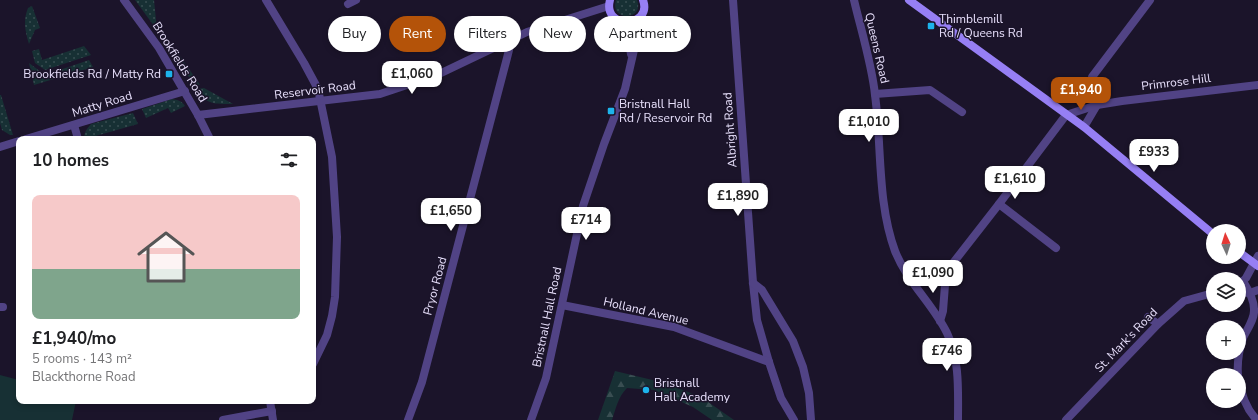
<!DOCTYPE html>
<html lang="en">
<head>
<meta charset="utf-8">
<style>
	:root { --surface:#fff; --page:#f6f6f6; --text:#202124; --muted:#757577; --accent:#b45309 }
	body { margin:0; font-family:"Nunito Sans",sans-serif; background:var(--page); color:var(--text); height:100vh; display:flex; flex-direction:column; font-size:15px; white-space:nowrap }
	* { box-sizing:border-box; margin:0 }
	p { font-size:13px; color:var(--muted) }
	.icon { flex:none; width:22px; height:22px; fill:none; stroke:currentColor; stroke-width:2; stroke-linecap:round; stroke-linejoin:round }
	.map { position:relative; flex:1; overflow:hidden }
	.side { position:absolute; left:16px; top:136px; width:300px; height:268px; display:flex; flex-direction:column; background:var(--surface); border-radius:8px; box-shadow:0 2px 6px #0003 }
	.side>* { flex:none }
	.top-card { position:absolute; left:328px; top:16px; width:380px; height:36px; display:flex; gap:8px }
	.needle { width:26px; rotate:356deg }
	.tools { position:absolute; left:1206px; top:224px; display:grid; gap:8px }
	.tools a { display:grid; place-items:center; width:40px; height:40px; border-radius:50%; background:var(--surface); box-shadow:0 2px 6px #0003; font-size:20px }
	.price { position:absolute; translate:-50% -34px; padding:0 9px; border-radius:8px; background:#fff; color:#222; font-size:13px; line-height:26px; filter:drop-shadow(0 1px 2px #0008) }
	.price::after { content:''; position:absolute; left:50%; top:24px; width:12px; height:9px; margin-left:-6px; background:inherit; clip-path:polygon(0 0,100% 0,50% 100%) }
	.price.on { background:var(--accent); color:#fff }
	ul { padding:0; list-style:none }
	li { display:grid; align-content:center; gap:8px; height:212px; padding:0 16px }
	li span { display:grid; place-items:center; height:124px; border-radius:8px; color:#555 }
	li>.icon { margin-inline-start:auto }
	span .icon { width:72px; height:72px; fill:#fffc; stroke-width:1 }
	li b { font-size:17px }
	h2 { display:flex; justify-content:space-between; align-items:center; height:48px; padding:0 16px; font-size:17px }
	.chip { padding:0 14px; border-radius:18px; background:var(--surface); box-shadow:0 2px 6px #0003; font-size:14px; line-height:36px }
	.chip.on { background:var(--accent); color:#fff }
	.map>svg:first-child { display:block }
	.grass { fill:url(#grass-dots) }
	.forest { fill:url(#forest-firs) }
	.park { fill:#173034 }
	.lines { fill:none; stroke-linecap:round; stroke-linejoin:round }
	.minor { stroke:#514385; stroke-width:8 }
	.tertiary { stroke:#514385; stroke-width:8 }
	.secondary { stroke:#967ff4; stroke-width:8 }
	.poi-dot { fill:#1db3eb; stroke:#1b142a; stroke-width:1.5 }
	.labels { text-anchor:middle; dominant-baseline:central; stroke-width:3; stroke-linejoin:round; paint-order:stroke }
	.poi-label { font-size:12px; fill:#e8e0fc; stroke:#1b142a; text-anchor:start }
	.street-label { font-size:12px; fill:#e8e0fc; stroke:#1b142a }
</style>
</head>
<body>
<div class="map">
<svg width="1258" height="420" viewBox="0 0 1258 420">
	<defs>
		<pattern id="grass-dots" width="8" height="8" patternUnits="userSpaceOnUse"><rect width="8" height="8" fill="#173034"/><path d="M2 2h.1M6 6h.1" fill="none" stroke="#394e52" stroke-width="1.8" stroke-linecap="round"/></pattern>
		<pattern id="forest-firs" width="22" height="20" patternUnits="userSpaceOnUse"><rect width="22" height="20" fill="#173034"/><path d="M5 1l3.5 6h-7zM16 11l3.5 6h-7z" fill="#394e52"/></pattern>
	</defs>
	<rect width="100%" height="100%" fill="#1b142a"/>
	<g class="grass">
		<polygon points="135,0 154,0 157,30"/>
		<path d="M616,0H637C645,21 609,22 616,0Z"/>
		<path d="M32,6L40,28L35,30L29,44C25,31 23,20 28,8Z"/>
		<polygon points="160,27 200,85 194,85 160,32"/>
		<polygon points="84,46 91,55 45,70 35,63 32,51 39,49 42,60"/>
		<polygon points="89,60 93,67 34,85 29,63 45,75"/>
		<path d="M204,88L233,104C216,104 205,105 196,89Z"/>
		<polygon points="0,95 1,95 13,135 10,135 2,130 0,123"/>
		<path d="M172,99C178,100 182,101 185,106L171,113L168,108L146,118L142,109Z"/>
		<path d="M133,113L138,124L85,139C83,133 87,129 91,124Z"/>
	</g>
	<path class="forest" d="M615,371L665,383L701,397L734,420H712L693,407L654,390L627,388C618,397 616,408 612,420H598Z"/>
	<polygon class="park" points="0,375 19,380 19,401 76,401 72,420 0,420"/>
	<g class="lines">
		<g class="minor">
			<polyline points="124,0 159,48 198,115 210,139"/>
			<polyline points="266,0 304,63 318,89 332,157 337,237 335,297 332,316 327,335 313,364"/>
			<polyline points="733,0 753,283 757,320 769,362 781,398 794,420"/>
			<polyline points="348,4 356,0"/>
			<polyline points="875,94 930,90 962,112"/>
			<polyline points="198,115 380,94 437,75 527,32 609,6"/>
			<polyline points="74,125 78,139"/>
			<path d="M1084,127L1097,105C1093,96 1091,88 1092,77L1150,0"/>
			<polyline points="26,139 185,91"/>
			<polyline points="0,147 19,141"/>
			<polyline points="999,204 1056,248"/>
			<polyline points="908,277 946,272"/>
			<polyline points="753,283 762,290 793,341 803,367 809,393 811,420"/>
			<polyline points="1239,285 1246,278 1258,256"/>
			<polyline points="1239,292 1250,293 1258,290"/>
			<polyline points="562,305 674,327 769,362"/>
			<polyline points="0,307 3,307"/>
			<polyline points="1148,317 1158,324"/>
			<polyline points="940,321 943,311 946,272 999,204 1066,115 1097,105 1122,101 1258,85"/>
			<path d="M1238,375C1237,363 1239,350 1243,338C1247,329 1255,319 1254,309C1254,299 1248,289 1243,281"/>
			<path d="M1239,379C1241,394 1246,409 1257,420"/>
			<polyline points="270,401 273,420"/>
			<polyline points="223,420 272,411"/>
			<polyline points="408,420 422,382 507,58 509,50 505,42"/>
			<polyline points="1066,420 1158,324 1184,301 1213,293"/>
		</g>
		<g class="tertiary">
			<path d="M854,0C861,30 872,65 875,95C882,147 877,202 895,251C907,282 933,304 947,333C960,360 958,391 958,420"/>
			<polyline points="625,23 631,54"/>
			<polyline points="531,420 546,378 583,206 604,144 625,89 642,15"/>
		</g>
		<g class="secondary">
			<path d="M610,0C602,30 653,28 643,0"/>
			<polyline points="909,0 1084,127 1213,234"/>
			<polyline points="1239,252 1258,266"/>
		</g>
	</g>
	<g class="poi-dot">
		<rect x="927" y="22" width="8" height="8" rx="2"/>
		<rect x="165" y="70" width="8" height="8" rx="2"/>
		<rect x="607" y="107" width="8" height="8" rx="2"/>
		<circle cx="646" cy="390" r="4"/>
	</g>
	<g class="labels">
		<g class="poi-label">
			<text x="939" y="19">Thimblemill<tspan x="939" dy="14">Rd / Queens Rd</tspan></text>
			<text x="161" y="74" text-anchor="end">Brookfields Rd / Matty Rd</text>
			<text x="619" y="104">Bristnall Hall<tspan x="619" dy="14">Rd / Reservoir Rd</tspan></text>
			<text x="654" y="383">Bristnall<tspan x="654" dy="14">Hall Academy</tspan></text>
		</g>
		<g class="street-label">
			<text transform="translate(877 48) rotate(77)">Queens Road</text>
			<text transform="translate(180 62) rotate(58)">Brookfields Road</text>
			<text transform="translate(1176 82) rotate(-7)">Primrose Hill</text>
			<text transform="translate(315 90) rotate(-7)">Reservoir Road</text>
			<text transform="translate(102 104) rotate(-17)">Matty Road</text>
			<text transform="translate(730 130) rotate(-94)">Albright Road</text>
			<text transform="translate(435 286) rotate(-75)">Pryor Road</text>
			<text transform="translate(646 311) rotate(13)">Holland Avenue</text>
			<text transform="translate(547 317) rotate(-78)">Bristnall Hall Road</text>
			<text transform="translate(1126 340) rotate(-46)">St. Mark's Road</text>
		</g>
	</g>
</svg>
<div class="tools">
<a><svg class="needle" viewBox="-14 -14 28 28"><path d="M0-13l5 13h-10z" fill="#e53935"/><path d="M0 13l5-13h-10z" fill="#757577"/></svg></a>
<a><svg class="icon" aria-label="layers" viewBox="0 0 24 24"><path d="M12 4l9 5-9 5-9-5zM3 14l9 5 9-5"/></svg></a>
<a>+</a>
<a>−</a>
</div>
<b class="price" style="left:412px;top:95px">£1,060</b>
<b class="price on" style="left:1081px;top:111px">£1,940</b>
<b class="price" style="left:869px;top:143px">£1,010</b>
<b class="price" style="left:1154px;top:173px">£933</b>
<b class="price" style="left:1015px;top:200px">£1,610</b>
<b class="price" style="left:738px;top:217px">£1,890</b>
<b class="price" style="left:451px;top:232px">£1,650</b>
<b class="price" style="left:586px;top:241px">£714</b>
<b class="price" style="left:933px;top:294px">£1,090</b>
<b class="price" style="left:947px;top:372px">£746</b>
<div class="top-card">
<a class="chip">Buy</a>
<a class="chip on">Rent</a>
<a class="chip">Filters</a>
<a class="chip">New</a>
<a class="chip">Apartment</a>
</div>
<section class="side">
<h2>10 homes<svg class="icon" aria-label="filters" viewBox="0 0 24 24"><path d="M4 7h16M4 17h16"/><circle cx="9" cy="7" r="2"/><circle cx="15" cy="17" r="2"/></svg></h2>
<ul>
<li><span style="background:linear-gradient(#f6c9c9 60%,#7fa58c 0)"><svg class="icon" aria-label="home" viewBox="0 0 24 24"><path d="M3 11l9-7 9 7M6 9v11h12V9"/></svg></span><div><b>£1,940/mo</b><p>5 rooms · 143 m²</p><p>Blackthorne Road</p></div></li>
</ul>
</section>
</div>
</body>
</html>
